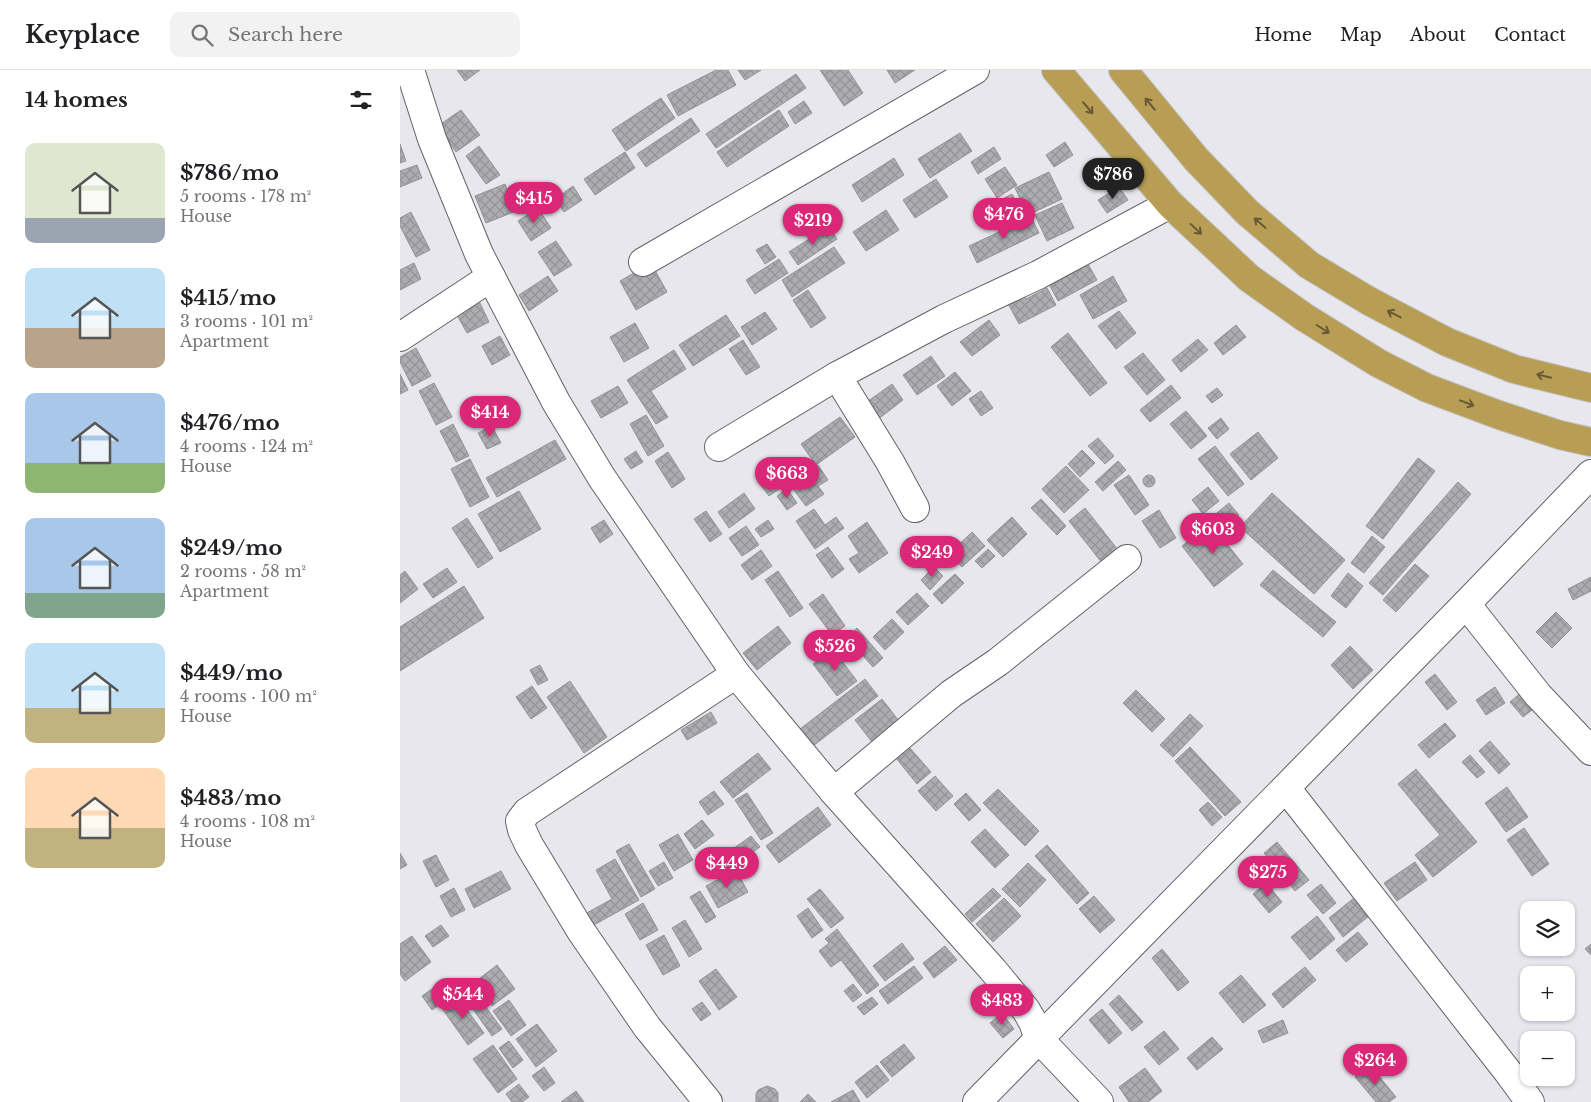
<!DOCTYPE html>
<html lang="en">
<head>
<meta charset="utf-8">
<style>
	:root { --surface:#fff; --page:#f2f2f2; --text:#202124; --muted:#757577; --line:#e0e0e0; --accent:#db2777 }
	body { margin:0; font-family:"Libre Baskerville",serif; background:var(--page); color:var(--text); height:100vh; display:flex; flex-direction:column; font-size:19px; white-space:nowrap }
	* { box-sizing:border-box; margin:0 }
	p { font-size:16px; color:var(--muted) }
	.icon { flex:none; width:28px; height:28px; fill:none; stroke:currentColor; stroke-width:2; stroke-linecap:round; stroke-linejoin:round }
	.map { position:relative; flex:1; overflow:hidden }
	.drawer { display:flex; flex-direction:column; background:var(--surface); width:400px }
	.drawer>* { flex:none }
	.fabs { position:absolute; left:1120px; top:831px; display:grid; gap:10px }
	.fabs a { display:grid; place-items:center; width:55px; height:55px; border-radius:10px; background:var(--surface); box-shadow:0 1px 4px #0004; font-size:25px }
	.price { position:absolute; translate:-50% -42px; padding:0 11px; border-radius:18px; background:var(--accent); color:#fff; font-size:16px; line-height:32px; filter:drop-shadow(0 1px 2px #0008) }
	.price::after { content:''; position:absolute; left:50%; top:30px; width:15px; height:11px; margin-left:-8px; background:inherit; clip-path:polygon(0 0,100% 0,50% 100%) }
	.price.current { background:#222; color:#fff }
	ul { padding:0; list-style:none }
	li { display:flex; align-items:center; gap:15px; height:125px; padding:0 25px }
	li span { display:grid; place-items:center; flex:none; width:140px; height:100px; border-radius:10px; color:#555 }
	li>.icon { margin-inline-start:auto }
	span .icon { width:60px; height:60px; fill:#fffc; stroke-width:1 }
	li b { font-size:21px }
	h2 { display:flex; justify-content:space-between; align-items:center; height:60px; padding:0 25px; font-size:21px }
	header { display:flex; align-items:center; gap:30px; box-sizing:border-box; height:70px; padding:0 25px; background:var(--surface); border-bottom:1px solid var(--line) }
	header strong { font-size:24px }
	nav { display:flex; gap:28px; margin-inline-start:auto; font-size:18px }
	.search { width:350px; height:45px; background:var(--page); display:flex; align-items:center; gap:12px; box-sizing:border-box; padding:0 18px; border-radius:10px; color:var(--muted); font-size:19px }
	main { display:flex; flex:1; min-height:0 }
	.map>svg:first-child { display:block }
	.building { fill:url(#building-cross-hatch); stroke:#939398 }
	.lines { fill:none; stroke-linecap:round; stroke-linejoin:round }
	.minor-casing { stroke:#636368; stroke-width:30 }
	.trunk-casing { stroke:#c2c2c3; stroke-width:30 }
	.minor { stroke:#fff; stroke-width:28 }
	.trunk { stroke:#b89e54; stroke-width:28 }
	.oneway { stroke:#675a36 }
</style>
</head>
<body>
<header>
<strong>Keyplace</strong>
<div class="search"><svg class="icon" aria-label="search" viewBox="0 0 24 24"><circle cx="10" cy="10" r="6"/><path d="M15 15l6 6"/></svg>Search here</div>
<nav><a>Home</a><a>Map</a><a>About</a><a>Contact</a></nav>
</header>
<main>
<section class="drawer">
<h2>14 homes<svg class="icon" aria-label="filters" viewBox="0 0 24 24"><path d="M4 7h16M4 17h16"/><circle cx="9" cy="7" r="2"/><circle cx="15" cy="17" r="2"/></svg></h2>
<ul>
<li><span style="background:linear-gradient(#dfe7d0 75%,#9aa5b1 0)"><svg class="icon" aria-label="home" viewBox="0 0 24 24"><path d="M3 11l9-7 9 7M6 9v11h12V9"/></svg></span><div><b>$786/mo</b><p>5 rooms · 178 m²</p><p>House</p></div></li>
<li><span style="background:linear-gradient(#bfe0f5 60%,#b9a48a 0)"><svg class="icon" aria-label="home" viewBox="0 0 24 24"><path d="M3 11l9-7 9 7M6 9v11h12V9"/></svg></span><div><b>$415/mo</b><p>3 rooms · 101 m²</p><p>Apartment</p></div></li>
<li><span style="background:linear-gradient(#a9c7e8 70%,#8fb573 0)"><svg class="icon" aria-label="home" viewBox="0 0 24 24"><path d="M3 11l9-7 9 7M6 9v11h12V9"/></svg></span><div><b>$476/mo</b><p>4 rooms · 124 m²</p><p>House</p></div></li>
<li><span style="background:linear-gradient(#a9c7e8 75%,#7fa58c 0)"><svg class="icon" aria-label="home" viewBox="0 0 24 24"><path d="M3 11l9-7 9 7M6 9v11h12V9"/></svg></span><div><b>$249/mo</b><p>2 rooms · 58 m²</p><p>Apartment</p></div></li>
<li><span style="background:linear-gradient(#bfe0f5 65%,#c2b280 0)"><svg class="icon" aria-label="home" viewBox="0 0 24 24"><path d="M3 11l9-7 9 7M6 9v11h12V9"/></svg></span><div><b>$449/mo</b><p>4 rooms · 100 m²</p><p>House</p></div></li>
<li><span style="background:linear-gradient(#ffd9b3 60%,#c2b280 0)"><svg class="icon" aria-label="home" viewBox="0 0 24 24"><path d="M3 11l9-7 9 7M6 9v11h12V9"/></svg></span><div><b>$483/mo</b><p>4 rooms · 108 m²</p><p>House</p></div></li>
</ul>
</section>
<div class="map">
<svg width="1191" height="1032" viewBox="0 0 1191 1032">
	<defs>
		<pattern id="building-cross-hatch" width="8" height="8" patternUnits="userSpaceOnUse" patternTransform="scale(1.25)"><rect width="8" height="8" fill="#acacb1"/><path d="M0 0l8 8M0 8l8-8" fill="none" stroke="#939398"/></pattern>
	</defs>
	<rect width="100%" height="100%" fill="#e7e7ed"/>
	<g class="building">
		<polygon points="57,0 80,0 65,11"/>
		<polygon points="316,0 328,0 336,15 278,46 267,25"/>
		<polygon points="338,0 361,0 345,10"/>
		<polygon points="420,0 448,0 463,23 444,36"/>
		<polygon points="487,0 515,0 495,13"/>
		<polygon points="396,4 406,18 316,78 306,64"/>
		<polygon points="261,28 275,48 226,81 212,60"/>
		<polygon points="404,31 412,43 395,54 388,42"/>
		<polygon points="61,40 80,65 56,82 38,56"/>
		<polygon points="379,40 389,56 327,97 317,82"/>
		<polygon points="291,48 300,61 246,97 237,84"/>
		<polygon points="560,63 572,81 530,108 518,89"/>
		<polygon points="665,72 673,85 654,97 646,85"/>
		<polygon points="0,74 6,91 0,93"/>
		<polygon points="79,76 100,105 86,114 66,86"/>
		<polygon points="594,77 601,89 578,104 571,92"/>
		<polygon points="225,82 235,98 195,125 184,109"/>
		<polygon points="494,88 504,105 462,132 452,115"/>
		<polygon points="17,95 22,108 0,117 0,101"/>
		<polygon points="605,97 617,115 597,128 585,109"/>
		<polygon points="649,102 662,129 628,145 615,118"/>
		<polygon points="536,109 548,127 515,148 503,130"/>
		<polygon points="105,114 116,141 86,153 75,126"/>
		<polygon points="173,116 182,130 164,142 155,129"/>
		<polygon points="719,117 728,130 707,143 698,130"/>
		<polygon points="612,124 617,134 579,154 574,144"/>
		<polygon points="662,133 674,158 647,171 635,145"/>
		<polygon points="138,138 151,158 131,171 118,151"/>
		<polygon points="486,140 499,160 466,181 453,162"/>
		<polygon points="11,142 30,180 16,187 0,156 0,148"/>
		<polygon points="631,147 639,163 577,193 569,176"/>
		<polygon points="429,156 437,169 398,195 389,182"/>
		<polygon points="156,171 172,195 154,206 138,182"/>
		<polygon points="367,174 376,187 365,194 356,180"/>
		<polygon points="434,177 445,193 392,227 382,210"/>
		<polygon points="379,189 388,203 355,224 346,210"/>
		<polygon points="14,193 21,209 0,220 0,200"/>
		<polygon points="251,193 267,222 236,240 220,211"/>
		<polygon points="688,194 697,210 658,231 650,216"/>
		<polygon points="148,206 158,221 129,241 119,225"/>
		<polygon points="713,206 727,231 693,249 680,225"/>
		<polygon points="619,215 626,229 647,218 656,235 619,254 603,224"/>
		<polygon points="408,220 426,248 411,258 393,230"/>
		<polygon points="80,233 89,252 67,263 57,245"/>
		<polygon points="719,241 736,263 716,279 698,256"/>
		<polygon points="365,242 377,259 352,275 341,257"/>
		<polygon points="326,245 340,266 293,296 279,275"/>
		<polygon points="589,250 600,265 572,286 560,272"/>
		<polygon points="235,253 249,278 224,292 210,267"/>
		<polygon points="836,255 846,267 823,285 814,273"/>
		<polygon points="668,263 707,313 690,326 651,277"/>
		<polygon points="100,266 110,285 92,295 82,276"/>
		<polygon points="798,269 808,280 781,302 772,290"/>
		<polygon points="343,270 360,297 346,305 329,279"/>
		<polygon points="16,278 31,306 12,316 0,292 0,287"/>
		<polygon points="274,280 286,299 251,321 268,347 256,354 227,310"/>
		<polygon points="743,283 765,310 747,325 724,297"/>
		<polygon points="531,286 545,306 517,325 503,305"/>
		<polygon points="555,302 571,321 552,336 537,316"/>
		<polygon points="0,304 8,320 0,324"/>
		<polygon points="34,313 52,347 36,355 19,321"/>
		<polygon points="492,314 503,330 477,350 464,334"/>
		<polygon points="771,315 781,328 750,352 740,340"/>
		<polygon points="218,316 228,333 201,348 191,331"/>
		<polygon points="817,318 823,325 812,333 806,326"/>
		<polygon points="581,321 593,338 581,346 569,329"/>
		<polygon points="786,341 807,366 791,379 770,354"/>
		<polygon points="246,345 264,376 248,386 230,354"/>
		<polygon points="440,347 455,367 416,395 401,374"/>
		<polygon points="821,348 829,359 817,369 808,358"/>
		<polygon points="53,354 69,386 56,392 40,361"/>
		<polygon points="92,356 101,373 87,379 78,363"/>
		<polygon points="858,362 878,388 851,410 830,384"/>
		<polygon points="698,368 714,386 705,394 688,376"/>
		<polygon points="155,370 166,389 97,427 86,408"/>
		<polygon points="815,376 844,414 828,426 798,389"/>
		<polygon points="682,380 695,393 680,407 668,394"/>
		<polygon points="236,381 243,392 231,399 224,389"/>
		<polygon points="268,382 285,409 272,418 255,391"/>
		<polygon points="1018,388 1035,401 983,469 966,456"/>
		<polygon points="70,389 89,427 70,437 51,399"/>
		<polygon points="718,391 726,400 703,421 695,412"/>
		<polygon points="418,395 428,410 418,416 424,424 406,436 390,415"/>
		<polygon points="666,396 689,420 664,443 642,419"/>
		<polygon points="377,401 386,414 369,426 359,413"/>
		<circle cx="749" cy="411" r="6"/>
		<polygon points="729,405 749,435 735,445 714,415"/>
		<polygon points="1058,412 1071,424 983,525 969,513"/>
		<polygon points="808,417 819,431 803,444 792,430"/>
		<polygon points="387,419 397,433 387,440 377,426"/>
		<polygon points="119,421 141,459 100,482 78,444"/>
		<polygon points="344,423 355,439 329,458 318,442"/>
		<polygon points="872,423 945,490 914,524 840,457"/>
		<polygon points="641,429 666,456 657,465 631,438"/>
		<polygon points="829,433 839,445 821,459 812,447"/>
		<polygon points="685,438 722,485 706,498 669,451"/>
		<polygon points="414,439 425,455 436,447 444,458 415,479 396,451"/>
		<polygon points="759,440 776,468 760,478 742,451"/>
		<polygon points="306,441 322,464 310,472 294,449"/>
		<polygon points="612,447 627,464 603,487 587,470"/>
		<polygon points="67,448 93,488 78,498 52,458"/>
		<polygon points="204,450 213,464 200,473 191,458"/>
		<polygon points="368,450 374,459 361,467 355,459"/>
		<polygon points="467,452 488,483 459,503 449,489 459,483 448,466"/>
		<polygon points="811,454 843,494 814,517 782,476"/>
		<polygon points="346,456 359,475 342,486 329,468"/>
		<polygon points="572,462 585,476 562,497 549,484"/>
		<polygon points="972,466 985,477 964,503 951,493"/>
		<polygon points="428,477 444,499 432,508 416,485"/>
		<polygon points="588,479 595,486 582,498 575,491"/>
		<polygon points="361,480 372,496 352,510 341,495"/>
		<polygon points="1015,494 1029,506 996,542 983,530"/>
		<polygon points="534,497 543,506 530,520 521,510"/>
		<polygon points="47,498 57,512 33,528 23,514"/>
		<polygon points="873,500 936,552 923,567 860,515"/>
		<polygon points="5,501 18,519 0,533 0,505"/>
		<polygon points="378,501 403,538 390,547 365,510"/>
		<polygon points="948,503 963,516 946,538 931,526"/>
		<polygon points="555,504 564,513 542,534 533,524"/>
		<polygon points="1191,507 1191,521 1173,530 1168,519"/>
		<polygon points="64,516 84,548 0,601 0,557"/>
		<polygon points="517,523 529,536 508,555 496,542"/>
		<polygon points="423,524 445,556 432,565 409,534"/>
		<polygon points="1156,542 1172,558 1152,578 1136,562"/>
		<polygon points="492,549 504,562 485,580 473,567"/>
		<polygon points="378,556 391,573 357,600 343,583"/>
		<polygon points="457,558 483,588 473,597 447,568"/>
		<polygon points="950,576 973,600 953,619 931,595"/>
		<polygon points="433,579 457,611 437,626 413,594"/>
		<polygon points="140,595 148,610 138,615 130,600"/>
		<polygon points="1035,604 1057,632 1047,640 1025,612"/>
		<polygon points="465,609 478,626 413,676 400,659"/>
		<polygon points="170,611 207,667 184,683 147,627"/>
		<polygon points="132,616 147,638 131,649 116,627"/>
		<polygon points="1095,617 1105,633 1086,645 1076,630"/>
		<polygon points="736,620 765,649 752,662 723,633"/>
		<polygon points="1123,621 1136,637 1123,647 1110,632"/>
		<polygon points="482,629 502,655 475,676 455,650"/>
		<polygon points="311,642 317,653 287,670 281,660"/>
		<polygon points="790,644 803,656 773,687 760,675"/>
		<polygon points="1045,653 1056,666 1029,688 1018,675"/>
		<polygon points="1090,671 1110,694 1099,704 1079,681"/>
		<polygon points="509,677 531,702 517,714 496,688"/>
		<polygon points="790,677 841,732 825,746 775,691"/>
		<polygon points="358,683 371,699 333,728 320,712"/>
		<polygon points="1070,685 1085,702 1077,708 1062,692"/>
		<polygon points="1016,699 1077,772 1033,807 1015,785 1040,765 998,714"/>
		<polygon points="535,706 553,726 536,741 518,721"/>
		<polygon points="1107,717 1128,747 1106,762 1085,733"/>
		<polygon points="598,719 639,761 625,776 583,733"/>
		<polygon points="314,721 324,734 308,745 299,732"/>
		<polygon points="347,723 373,763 361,770 335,730"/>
		<polygon points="566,723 581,740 569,751 554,734"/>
		<polygon points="808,732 822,747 812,756 799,740"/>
		<polygon points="418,737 431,755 379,793 366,776"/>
		<polygon points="302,750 314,765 295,779 284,764"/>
		<polygon points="1124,758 1149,794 1132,806 1107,770"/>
		<polygon points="585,759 609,785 595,798 571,772"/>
		<polygon points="278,764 293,790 274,801 259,775"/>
		<polygon points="351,766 360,777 338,792 330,781"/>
		<polygon points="877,772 909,810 895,821 864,783"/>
		<polygon points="229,774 255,819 241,827 216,781"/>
		<polygon points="647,775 689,823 677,834 635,786"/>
		<polygon points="0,783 7,795 0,799"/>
		<polygon points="36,785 49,810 36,817 23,791"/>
		<polygon points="215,789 239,830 192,856 185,844 212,829 196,800"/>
		<polygon points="264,792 273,808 258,816 249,801"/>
		<polygon points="1015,792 1027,810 997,831 984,813"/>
		<polygon points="628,793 646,810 620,837 602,819"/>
		<polygon points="336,800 348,822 318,838 306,816"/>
		<polygon points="101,801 111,819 74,838 65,819"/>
		<polygon points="866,813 882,832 869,843 853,824"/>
		<polygon points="921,814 936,833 923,844 907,825"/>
		<polygon points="54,818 65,840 51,847 40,826"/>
		<polygon points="593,818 601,826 572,852 565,844"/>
		<polygon points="420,819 444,848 431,858 407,829"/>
		<polygon points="300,821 316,847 306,853 290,827"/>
		<polygon points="959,824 974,842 943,867 929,848"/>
		<polygon points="694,826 715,850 700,863 679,839"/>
		<polygon points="604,828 621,846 593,872 576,854"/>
		<polygon points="243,833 258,860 240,870 225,844"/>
		<polygon points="408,838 423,860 412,868 397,846"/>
		<polygon points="917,846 935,869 910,890 891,867"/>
		<polygon points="285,850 302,879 289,887 272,858"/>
		<polygon points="41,855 49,866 33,877 25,866"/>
		<polygon points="437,859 479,915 467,924 441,890 431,897 419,881 429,873 425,869"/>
		<polygon points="958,862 968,874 946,892 936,880"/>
		<polygon points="264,865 280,896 263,905 246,875"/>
		<polygon points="12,866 31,892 5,911 0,904 0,874"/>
		<polygon points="502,873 514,889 485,911 473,896"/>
		<polygon points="1191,874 1191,885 1185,879"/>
		<polygon points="545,876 557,890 534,908 523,893"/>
		<polygon points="762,879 789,912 778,921 752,888"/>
		<polygon points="97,895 115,919 92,936 75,912"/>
		<polygon points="514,896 523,908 488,934 479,921"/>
		<polygon points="905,897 916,910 883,938 872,924"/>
		<polygon points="316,899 337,927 319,940 299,911"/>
		<polygon points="841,905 866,935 843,953 819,923"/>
		<polygon points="45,910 55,924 32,940 22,926"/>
		<polygon points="453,914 462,925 453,932 444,921"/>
		<polygon points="77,925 102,959 92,966 68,932"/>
		<polygon points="719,925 743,952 732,961 709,934"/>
		<polygon points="57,926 84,963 68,975 41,937"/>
		<polygon points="472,927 478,934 464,945 457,937"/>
		<polygon points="109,930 126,955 111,966 93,941"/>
		<polygon points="302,932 311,944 301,951 292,939"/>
		<polygon points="702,939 722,963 709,974 689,950"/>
		<polygon points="602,943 614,959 603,968 590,953"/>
		<polygon points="883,950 888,963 863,973 858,961"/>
		<polygon points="137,954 157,981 136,997 116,969"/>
		<polygon points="764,961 779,979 759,995 744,977"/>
		<polygon points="812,967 823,979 797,1000 787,988"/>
		<polygon points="109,971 123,990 113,998 99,978"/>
		<polygon points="504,974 515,988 492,1007 480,992"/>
		<polygon points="93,975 117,1009 98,1023 73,989"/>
		<polygon points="477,995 489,1010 467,1028 455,1012"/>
		<polygon points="970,995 996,1027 989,1032 976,1032 955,1007"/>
		<polygon points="144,997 155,1013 144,1021 132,1006"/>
		<polygon points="745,998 762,1021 748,1032 729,1032 719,1017"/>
		<polygon points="119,1014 129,1027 122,1032 112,1032 106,1024"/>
		<polygon points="367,1016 375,1019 378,1023 378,1032 356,1032 356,1024 358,1020"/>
		<polygon points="453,1020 460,1032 431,1032"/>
		<polygon points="176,1021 184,1032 161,1032"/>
		<polygon points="408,1024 416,1032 400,1032"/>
	</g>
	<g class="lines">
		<defs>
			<g id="minor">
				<polyline points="10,0 32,69 79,184 156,332 202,408 336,604 434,722 593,900 626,940 633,952 639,969 699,1032"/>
				<polyline points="243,192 575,0"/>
				<polyline points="0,267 91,207"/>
				<polyline points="437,306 490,392 515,438"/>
				<polyline points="319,377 437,306 544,249 638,205 770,134"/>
				<polyline points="1066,534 1138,625 1191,681"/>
				<polyline points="886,718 1108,1002 1130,1032"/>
				<polyline points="434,722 551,624 598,592 727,489"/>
				<polyline points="308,1032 247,957 181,861 129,775 122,760 120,751 127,742 336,604"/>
				<polyline points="577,1032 1066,534 1191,404"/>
			</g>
			<g id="trunk">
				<polyline points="656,0 770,134 849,208 904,247 978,293 1027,318 1099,345 1160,365 1191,372"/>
				<polyline points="723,0 796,89 847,142 909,195 969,231 1047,272 1114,299 1191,318"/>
			</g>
		</defs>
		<use href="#minor" class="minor-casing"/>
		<use href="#trunk" class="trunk-casing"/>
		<use href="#minor" class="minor"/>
		<use href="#trunk" class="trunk"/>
	</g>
	<defs><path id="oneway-shaft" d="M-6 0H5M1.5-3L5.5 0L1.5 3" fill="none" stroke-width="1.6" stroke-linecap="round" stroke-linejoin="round" transform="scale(1.25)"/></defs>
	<g class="oneway">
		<use href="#oneway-shaft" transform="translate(750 34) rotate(-130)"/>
		<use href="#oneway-shaft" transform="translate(688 38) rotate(50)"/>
		<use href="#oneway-shaft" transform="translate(860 153) rotate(-139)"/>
		<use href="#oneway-shaft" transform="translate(796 159) rotate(43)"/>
		<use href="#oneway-shaft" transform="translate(994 244) rotate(-153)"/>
		<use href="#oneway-shaft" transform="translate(923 259) rotate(32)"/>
		<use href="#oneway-shaft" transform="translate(1144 306) rotate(-166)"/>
		<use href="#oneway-shaft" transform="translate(1067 333) rotate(21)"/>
	</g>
</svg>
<div class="fabs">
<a><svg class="icon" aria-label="layers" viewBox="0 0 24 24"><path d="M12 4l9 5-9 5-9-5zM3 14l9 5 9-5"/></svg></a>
<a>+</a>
<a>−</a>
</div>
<b class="price current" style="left:713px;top:130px">$786</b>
<b class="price" style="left:134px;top:154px">$415</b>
<b class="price" style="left:604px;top:170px">$476</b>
<b class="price" style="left:413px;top:176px">$219</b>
<b class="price" style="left:90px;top:368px">$414</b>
<b class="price" style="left:387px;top:429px">$663</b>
<b class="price" style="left:813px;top:485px">$603</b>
<b class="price" style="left:532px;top:508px">$249</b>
<b class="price" style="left:435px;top:602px">$526</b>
<b class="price" style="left:327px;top:819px">$449</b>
<b class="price" style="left:868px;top:828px">$275</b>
<b class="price" style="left:63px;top:950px">$544</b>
<b class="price" style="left:602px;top:956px">$483</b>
<b class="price" style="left:975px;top:1016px">$264</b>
</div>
</main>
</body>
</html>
